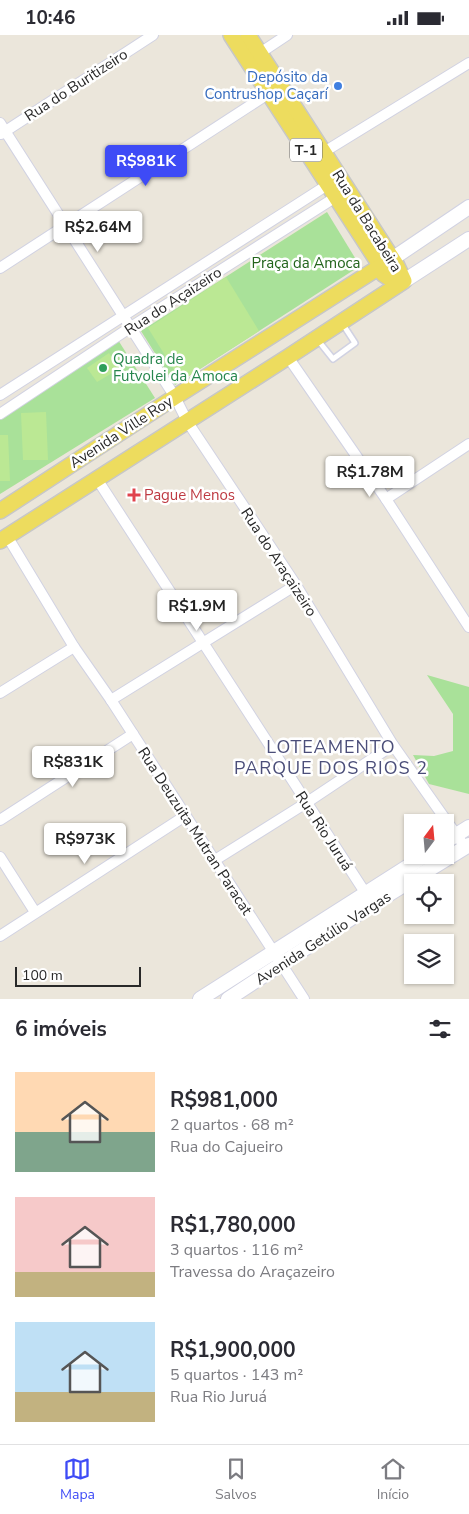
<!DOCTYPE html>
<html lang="pt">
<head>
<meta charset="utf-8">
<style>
	:root { --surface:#fff; --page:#f7f7f7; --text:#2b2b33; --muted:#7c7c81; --line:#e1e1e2; --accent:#3e4bf6 }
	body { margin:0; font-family:"Nunito Sans",sans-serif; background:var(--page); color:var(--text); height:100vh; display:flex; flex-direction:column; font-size:19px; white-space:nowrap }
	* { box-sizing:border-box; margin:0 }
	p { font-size:16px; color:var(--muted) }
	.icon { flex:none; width:28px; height:28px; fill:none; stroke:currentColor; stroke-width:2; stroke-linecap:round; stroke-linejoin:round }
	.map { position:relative; height:964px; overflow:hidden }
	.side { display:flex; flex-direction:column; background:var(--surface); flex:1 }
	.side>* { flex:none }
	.needle { width:32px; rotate:16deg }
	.buttons { position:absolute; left:404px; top:779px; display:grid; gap:10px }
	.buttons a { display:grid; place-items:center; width:50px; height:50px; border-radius:0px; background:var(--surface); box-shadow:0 1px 4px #0004; font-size:25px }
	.scale { position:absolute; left:15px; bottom:12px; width:126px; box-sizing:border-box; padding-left:5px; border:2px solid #292929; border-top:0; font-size:14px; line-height:18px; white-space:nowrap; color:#292929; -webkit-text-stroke:4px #fff; paint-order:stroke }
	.price { position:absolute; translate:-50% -42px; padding:0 11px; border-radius:5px; background:#fff; color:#222; font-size:16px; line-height:32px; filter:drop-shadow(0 1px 2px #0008) }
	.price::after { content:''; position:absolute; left:50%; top:30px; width:15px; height:11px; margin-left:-8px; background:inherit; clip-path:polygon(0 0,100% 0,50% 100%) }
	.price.active { background:var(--accent); color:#fff }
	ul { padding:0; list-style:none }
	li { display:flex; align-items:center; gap:15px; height:125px; padding:0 15px }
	li span { display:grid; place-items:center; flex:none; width:140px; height:100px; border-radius:0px; color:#555 }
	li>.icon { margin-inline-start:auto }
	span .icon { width:60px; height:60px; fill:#fffc; stroke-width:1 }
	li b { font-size:21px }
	h2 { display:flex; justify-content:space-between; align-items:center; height:60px; padding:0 15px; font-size:21px }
	.status { display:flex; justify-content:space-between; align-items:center; height:35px; padding:0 25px; background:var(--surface); direction:ltr }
	.status svg { height:14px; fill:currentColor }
	.menu { display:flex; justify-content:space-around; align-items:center; height:70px; border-top:1px solid var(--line); background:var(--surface); font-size:14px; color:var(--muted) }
	.menu a { display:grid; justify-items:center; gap:2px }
	.menu .active { color:var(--accent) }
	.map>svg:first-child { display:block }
	.green { fill:#a9e199 }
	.pitch { fill:#bbe894 }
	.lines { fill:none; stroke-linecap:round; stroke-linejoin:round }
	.service-casing { stroke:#d1d2e2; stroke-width:8 }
	.minor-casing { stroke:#d1d2e2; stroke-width:12 }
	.secondary-casing { stroke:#d1d2e2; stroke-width:16 }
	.primary-casing { stroke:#c7c7c7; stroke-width:18 }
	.service { stroke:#fff; stroke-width:5 }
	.minor { stroke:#fff; stroke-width:10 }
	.secondary { stroke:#fff; stroke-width:14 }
	.primary { stroke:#eddc5e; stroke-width:15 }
	.shop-dot { fill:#3f7fe0; stroke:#fff; stroke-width:2 }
	.leisure-dot { fill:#2e9e5b; stroke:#fff; stroke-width:2 }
	.health-dot { fill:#e0444e; stroke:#fff; stroke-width:2 }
	.labels { text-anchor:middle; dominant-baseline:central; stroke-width:5; stroke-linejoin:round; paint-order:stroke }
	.shield { fill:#fff; stroke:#696969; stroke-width:1 }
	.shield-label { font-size:14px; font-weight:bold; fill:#292929 }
	.shop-label { font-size:15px; fill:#366cbe; stroke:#fff; text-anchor:end }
	.street-label { font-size:15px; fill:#292929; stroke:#fff }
	.park-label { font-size:15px; fill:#22641b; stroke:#fff }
	.leisure-label { font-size:15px; fill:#27864d; stroke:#fff; text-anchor:start }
	.health-label { font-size:15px; fill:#be3a42; stroke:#fff; text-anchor:start }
	.quarter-label { font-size:18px; letter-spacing:1px; fill:#4b4e79; stroke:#fff }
</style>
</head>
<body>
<div class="status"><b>10:46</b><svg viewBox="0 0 49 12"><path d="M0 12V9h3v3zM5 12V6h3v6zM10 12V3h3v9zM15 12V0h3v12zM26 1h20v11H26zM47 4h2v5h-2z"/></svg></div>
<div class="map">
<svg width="469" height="964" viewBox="0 0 469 964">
	<rect width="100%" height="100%" fill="#ebe6db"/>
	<g class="green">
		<polygon points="327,177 360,231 175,350 141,296"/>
		<polygon points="118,305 155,363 0,459 0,383"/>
		<polygon points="427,640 469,652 469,759 429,749 413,720 434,721 453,716 453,679"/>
	</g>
	<g class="pitch">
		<polygon points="226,242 259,296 181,346 148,293"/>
		<polygon points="109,318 119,334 97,347 87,333"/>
		<polygon points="46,377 48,425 23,425 21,378"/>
		<polygon points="0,400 8,400 10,446 0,446"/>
	</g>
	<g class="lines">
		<defs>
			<polyline id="service" points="317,304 333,324 355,308 342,288"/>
			<g id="minor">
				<polyline points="260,18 287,0"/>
				<polyline points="0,88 175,362 187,386 296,550 393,710 465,812"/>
				<polyline points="1,99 153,0"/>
				<polyline points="324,117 469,28"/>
				<polyline points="0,233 274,55"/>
				<polyline points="288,322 386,464 469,592"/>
				<polyline points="0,360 332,147"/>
				<polyline points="0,379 131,292 339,160"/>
				<polyline points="97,444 368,862"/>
				<polyline points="386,464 469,409"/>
				<polyline points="7,501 74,612 111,665 304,964"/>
				<polyline points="0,658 74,612"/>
				<polyline points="111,665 296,550"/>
				<polyline points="0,785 133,699"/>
				<polyline points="0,822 35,877"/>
				<polyline points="215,825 306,768 393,710"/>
				<polyline points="0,901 185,781"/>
			</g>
			<g id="secondary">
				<polyline points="392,224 469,172"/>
				<polyline points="404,246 469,204"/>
				<polyline points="445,807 469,792"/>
				<polyline points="200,964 426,820"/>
				<polyline points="228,964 373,869 469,810"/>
			</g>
			<g id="primary">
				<polyline points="231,0 380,230 383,239 398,249"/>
				<polyline points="0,476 175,362 392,224"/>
				<polyline points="0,506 288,322 404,246 397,231 248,0"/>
			</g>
		</defs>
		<use href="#service" class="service-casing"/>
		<use href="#minor" class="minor-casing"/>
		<use href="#secondary" class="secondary-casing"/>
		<use href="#primary" class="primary-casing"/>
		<use href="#service" class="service"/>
		<use href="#minor" class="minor"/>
		<use href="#secondary" class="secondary"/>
		<use href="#primary" class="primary"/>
	</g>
	<circle class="shop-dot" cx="338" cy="51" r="5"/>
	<circle class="leisure-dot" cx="103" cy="333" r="5"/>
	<path class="health-dot" d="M131.5 452.5h5v5h5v5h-5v5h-5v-5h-5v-5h5z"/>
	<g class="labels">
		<rect class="shield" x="290" y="103.5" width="32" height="23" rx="4"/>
		<g class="shield-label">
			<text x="306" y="115">T-1</text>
		</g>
		<g class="shop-label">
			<text x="328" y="42">Depósito da<tspan x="328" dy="17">Contrushop Caçarí</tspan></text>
		</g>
		<g class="street-label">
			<text transform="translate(76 50) rotate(-33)">Rua do Buritizeiro</text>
			<text transform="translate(367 186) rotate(58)">Rua da Bacabeira</text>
			<text transform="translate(173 266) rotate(-33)">Rua do Açaizeiro</text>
			<text transform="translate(121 397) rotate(-33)">Avenida Ville Roy</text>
			<text transform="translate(279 527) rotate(57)">Rua do Araçaizeiro</text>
			<text transform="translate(195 796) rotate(57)">Rua Deuzuita Mutran Paracat</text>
			<text transform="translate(324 796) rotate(57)">Rua Rio Juruá</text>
			<text transform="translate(323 903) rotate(-33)">Avenida Getúlio Vargas</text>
		</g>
		<g class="park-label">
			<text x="306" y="228">Praça da Amoca</text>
		</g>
		<g class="leisure-label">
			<text x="113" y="324">Quadra de<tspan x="113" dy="17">Futvolei da Amoca</tspan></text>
		</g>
		<g class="health-label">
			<text x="144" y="460">Pague Menos</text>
		</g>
		<g class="quarter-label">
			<text x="331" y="712">LOTEAMENTO<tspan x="331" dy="21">PARQUE DOS RIOS 2</tspan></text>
		</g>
	</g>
</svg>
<div class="buttons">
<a><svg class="needle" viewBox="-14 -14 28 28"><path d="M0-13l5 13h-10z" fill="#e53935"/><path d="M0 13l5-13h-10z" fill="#7c7c81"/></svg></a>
<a><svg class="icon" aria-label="locate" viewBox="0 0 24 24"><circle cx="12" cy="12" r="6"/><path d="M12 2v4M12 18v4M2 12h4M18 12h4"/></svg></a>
<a><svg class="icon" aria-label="layers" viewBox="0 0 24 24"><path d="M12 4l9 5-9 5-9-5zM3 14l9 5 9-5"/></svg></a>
</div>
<div class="scale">100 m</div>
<b class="price active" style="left:146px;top:152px">R$981K</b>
<b class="price" style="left:98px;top:218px">R$2.64M</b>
<b class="price" style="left:370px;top:463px">R$1.78M</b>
<b class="price" style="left:197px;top:597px">R$1.9M</b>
<b class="price" style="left:73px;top:753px">R$831K</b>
<b class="price" style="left:85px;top:830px">R$973K</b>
</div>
<section class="side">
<h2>6 imóveis<svg class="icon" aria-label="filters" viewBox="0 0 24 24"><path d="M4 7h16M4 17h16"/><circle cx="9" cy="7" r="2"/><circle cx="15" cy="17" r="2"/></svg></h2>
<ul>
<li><span style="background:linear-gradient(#ffd9b3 60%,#7fa58c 0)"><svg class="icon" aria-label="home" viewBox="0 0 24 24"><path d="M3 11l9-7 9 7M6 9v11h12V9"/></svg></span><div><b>R$981,000</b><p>2 quartos · 68 m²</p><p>Rua do Cajueiro</p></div></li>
<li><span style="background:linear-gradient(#f6c9c9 75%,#c2b280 0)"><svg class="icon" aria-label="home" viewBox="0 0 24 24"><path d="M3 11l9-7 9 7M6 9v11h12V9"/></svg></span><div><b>R$1,780,000</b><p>3 quartos · 116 m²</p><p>Travessa do Araçazeiro</p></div></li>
<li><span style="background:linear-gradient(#bfe0f5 70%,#c2b280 0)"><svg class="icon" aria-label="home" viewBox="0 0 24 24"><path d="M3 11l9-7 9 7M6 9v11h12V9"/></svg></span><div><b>R$1,900,000</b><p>5 quartos · 143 m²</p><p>Rua Rio Juruá</p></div></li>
</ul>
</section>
<nav class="menu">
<a class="active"><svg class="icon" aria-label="map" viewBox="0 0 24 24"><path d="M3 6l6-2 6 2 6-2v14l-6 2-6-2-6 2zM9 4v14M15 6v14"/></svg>Mapa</a>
<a><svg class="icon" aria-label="saved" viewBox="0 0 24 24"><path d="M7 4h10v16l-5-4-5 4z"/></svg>Salvos</a>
<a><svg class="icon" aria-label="home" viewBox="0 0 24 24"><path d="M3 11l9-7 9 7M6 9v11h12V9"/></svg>Início</a>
</nav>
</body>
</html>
